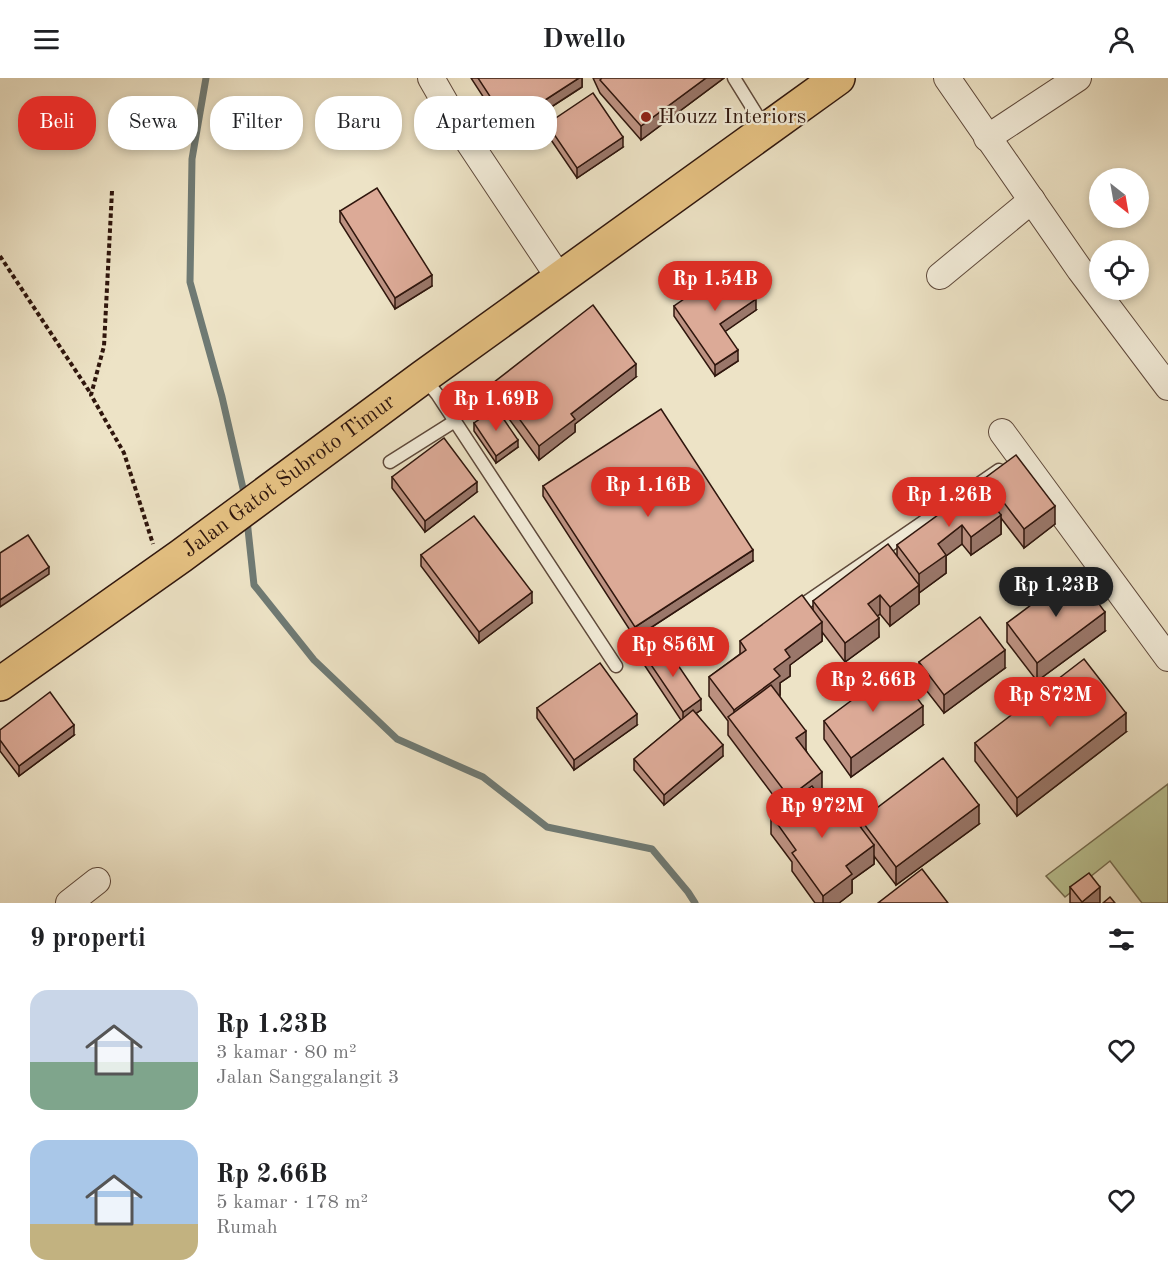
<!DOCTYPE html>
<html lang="id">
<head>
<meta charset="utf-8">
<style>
	:root { --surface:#fff; --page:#f2f2f2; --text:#202124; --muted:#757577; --accent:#d93025 }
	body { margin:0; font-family:"Old Standard TT",serif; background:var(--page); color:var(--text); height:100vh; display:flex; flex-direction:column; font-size:22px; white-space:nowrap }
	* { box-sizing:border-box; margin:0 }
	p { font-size:20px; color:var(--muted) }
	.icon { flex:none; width:33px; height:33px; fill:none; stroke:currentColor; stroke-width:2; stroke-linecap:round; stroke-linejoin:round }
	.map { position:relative; height:825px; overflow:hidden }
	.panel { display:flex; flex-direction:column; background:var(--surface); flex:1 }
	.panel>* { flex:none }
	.guide { position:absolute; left:18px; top:18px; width:600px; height:54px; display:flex; gap:12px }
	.needle { width:39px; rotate:149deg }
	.buttons { position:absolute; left:1089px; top:90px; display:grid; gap:12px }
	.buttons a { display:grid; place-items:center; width:60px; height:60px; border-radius:50%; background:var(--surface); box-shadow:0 3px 9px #0003; font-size:30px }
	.price { position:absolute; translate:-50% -51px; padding:0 14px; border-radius:21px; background:var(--accent); color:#fff; font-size:20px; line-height:39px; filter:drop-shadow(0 2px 3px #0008) }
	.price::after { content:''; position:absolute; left:50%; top:36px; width:18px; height:14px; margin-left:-9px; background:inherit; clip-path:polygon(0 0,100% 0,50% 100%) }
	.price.on { background:#222; color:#fff }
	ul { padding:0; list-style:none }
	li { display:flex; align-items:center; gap:18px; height:150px; padding:0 30px }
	li span { display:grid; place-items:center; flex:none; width:168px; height:120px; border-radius:18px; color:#555 }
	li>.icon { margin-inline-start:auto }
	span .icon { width:72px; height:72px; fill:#fffc; stroke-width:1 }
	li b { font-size:26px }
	h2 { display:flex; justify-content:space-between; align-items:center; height:72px; padding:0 30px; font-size:26px }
	.tag { padding:0 21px; border-radius:24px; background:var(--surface); box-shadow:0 3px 9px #0003; font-size:21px; line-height:54px }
	.tag.on { background:var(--accent); color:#fff }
	header { display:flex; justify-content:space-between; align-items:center; height:78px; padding:0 30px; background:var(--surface); font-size:27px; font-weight:800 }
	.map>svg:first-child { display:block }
	.green { fill:#bac393; stroke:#746c50; stroke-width:1.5 }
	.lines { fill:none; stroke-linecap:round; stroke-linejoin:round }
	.stream { stroke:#6f7a74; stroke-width:7 }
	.service-casing { stroke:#5e493b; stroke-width:15 }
	.minor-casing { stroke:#5e493b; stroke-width:28 }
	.trunk-casing { stroke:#2f160d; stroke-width:36 }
	.path { stroke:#2f160d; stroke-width:4; stroke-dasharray:4.5 3; stroke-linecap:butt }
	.service { stroke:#f3edda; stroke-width:12 }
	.minor { stroke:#f3edda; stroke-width:26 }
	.trunk { stroke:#e6c283; stroke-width:33 }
	.wall { fill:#bd9282; stroke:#2f160d; stroke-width:1.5 }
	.shaded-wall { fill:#9a776a; stroke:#2f160d; stroke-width:1.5 }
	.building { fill:#dcaa97; stroke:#2f160d; stroke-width:1.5 }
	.poi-dot { fill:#8f2418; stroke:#f3edda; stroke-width:2 }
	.labels { text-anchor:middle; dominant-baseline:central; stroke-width:4.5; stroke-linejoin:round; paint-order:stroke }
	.poi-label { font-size:22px; fill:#2f160d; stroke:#f3edda; text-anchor:start }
	.street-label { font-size:22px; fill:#2f160d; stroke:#f3edda }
</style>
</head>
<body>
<header><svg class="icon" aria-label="menu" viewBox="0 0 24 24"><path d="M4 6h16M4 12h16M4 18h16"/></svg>Dwello<svg class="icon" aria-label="person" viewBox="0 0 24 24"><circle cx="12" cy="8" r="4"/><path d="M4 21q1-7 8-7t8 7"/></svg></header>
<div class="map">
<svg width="1168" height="825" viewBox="0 0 1168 825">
	<rect width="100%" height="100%" fill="#ede3c6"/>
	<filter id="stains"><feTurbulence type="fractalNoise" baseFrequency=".00333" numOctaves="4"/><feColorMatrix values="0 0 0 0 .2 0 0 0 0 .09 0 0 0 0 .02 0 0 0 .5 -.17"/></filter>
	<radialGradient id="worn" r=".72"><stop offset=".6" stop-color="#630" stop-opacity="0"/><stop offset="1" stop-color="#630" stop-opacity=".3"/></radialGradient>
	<polygon class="green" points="1168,706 1168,825 1142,825 1110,783 1065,819 1046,798"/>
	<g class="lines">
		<g class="stream">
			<polyline points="206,0 192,81 190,204 222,319 245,419"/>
			<polyline points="247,442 254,507 314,582 397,661 483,699 547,749 652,771 688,814 695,825"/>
		</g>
		<defs>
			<g id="service">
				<polyline points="734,0 765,50"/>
				<polyline points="424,300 437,316 616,588"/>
				<polyline points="390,384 455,343"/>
				<polyline points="795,532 999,392"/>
			</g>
			<g id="minor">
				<polyline points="431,0 462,54 560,201"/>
				<polyline points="947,0 1080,192 1168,309"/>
				<polyline points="987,60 1078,0"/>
				<polyline points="940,198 1032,122"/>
				<polyline points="1002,354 1168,580"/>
				<polyline points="69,825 97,803"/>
			</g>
			<g id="trunk">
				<path id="s1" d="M0,606L181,478L423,299L838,0"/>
			</g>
		</defs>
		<use href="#service" class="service-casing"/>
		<use href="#minor" class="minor-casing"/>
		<use href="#trunk" class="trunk-casing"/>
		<g class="path">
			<polyline points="112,113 104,268 91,317 124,375 153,466"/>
			<polyline points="0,178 91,316"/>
		</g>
		<use href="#service" class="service"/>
		<use href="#minor" class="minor"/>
		<use href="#trunk" class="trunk"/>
	</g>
	<g class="wall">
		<polygon points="471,0 582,0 582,9 508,57"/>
		<polygon points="593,0 724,0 641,62 600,15"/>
		<polygon points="547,46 623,69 577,100 547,56"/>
		<polygon points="340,133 432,208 395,231 340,144"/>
		<polygon points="674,228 756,232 725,253 738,283 715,298 674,238"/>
		<polygon points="636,299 575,346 575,354 539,382 493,319 493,305"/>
		<polygon points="474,345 518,369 496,385 474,353"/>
		<polygon points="392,399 477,414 425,454 392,410"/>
		<polygon points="985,400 1055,446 1024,470 1001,440 1001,456 971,477 962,466 946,478 946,495 919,515 919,526 890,548 880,536 877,538 879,559 845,584 822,554 822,563 790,587 790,598 780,605 780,617 779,617 806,672 822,713 818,716 839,744 861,750 861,742 979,746 896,807 874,778 874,786 852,802 852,815 839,825 815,825 792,793 792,784 771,756 771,737 782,729 728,657 728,643 709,618 709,599 740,576 740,563 813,532 813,523 897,479 897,467 985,416"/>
		<polygon points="543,408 753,483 635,560 543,418"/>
		<polygon points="421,477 532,525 479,565 421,488"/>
		<polygon points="1007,545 1105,553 1037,603 1007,564"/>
		<polygon points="645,578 701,632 696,635 723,678 664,727 634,692 634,681 681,642 645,588"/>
		<polygon points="919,584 1005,590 944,635 919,603"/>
		<polygon points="537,630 637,647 574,692 537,640"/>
		<polygon points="824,643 923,647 851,699 824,661"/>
		<polygon points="0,652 74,657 19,698 0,673"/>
		<polygon points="1126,654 1017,738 975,683 975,665"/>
		<polygon points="1070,809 1100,825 1070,825"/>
	</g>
	<g class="shaded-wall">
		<polygon points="579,0 582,0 582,9 508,57 508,46"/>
		<polygon points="706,0 724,0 641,62 641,48"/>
		<polygon points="623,59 623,69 577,100 577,90"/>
		<polygon points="432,197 432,208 395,231 395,220"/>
		<polygon points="756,221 756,232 720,257 720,246"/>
		<polygon points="738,272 738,283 715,298 715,287"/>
		<polygon points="636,286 636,299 575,346 575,354 539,382 539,368 571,336"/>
		<polygon points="518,362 518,369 496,385 496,378"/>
		<polygon points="477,404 477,414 425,454 425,443"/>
		<polygon points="1055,428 1055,446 1024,470 1024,451"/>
		<polygon points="1001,437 1001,456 971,477 971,459"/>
		<polygon points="962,447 962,466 946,478 946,495 919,515 919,496 938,466"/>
		<polygon points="753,472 753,483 635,560 635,549"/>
		<polygon points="49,489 49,496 0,529 0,522"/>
		<polygon points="919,507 919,526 890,548 890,529"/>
		<polygon points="532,514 532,525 479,565 479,554"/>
		<polygon points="880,517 880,536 868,545 868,526"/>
		<polygon points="1105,534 1105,553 1037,603 1037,585"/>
		<polygon points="879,540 879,559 845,584 845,565"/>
		<polygon points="822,544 822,563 790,587 790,598 780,605 780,617 736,649 734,646 734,632 774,591 785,572"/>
		<polygon points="1005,572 1005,590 944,635 944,617"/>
		<polygon points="701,621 701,632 683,644 683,634"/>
		<polygon points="923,628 923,647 851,699 851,680"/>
		<polygon points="1126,635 1126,654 1017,738 1017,720"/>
		<polygon points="637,636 637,647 574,692 574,682"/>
		<polygon points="74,647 74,657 19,698 19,688"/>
		<polygon points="806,653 806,672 796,679 796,660"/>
		<polygon points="723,667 723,678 664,727 664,717"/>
		<polygon points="822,694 822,713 789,738 789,719"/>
		<polygon points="979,727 979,746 896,807 896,789"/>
		<polygon points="874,767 874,786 852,802 852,815 839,825 823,825 823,818 846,788"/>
		<polygon points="1100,809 1100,825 1082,825 1082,824"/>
	</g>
	<g class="building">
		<polygon points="478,0 579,0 508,46"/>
		<polygon points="602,0 706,0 641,48 600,2"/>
		<polygon points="593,15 623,59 577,90 547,46"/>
		<polygon points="377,110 432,197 395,220 340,133"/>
		<polygon points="732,188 756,221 720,246 738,272 715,287 674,228"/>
		<polygon points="593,227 636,286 571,336 575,341 539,368 493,305"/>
		<polygon points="496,330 518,362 496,378 474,345"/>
		<polygon points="661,331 753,472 635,549 543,408"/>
		<polygon points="444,360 477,404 425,443 392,399"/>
		<polygon points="1016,377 1055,428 1024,451 985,400"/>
		<polygon points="979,407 1001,437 971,459 962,447 938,466 946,477 919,496 897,467"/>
		<polygon points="474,438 532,514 479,554 421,477"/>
		<polygon points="28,457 49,489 0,522 0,475"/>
		<polygon points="888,466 919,507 890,529 880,517 868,526 879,540 845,565 813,523"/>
		<polygon points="1075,494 1105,534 1037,585 1007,545"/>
		<polygon points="802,517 822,544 785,572 790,579 774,591 780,598 734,632 709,599 746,572 740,563"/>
		<polygon points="980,539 1005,572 944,617 919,584"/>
		<polygon points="663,565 701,621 683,634 645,578"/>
		<polygon points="1084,581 1126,635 1017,720 975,665"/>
		<polygon points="600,585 637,636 574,682 537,630"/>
		<polygon points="895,590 923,628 851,680 824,643"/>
		<polygon points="771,607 806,653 796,660 822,694 789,719 728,639"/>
		<polygon points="50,614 74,647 19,688 0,662 0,652"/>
		<polygon points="693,632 723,667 664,717 634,681"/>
		<polygon points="943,680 979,727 896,789 861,742"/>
		<polygon points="812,708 839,744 850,735 874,767 846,788 852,796 823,818 792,775 796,772 771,737"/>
		<polygon points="922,791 948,825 878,825"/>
		<polygon points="1089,795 1100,809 1082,824 1070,809"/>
		<polygon points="1110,819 1115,825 1103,825"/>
	</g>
	<circle class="poi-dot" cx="646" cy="39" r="6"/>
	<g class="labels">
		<g class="poi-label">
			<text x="658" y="39">Houzz Interiors</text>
		</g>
		<g class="street-label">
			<text stroke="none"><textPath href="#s1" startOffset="356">Jalan Gatot Subroto Timur</textPath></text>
		</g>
	</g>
	<rect width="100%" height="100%" filter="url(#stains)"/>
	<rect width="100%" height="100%" fill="url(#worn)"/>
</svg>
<div class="buttons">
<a><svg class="needle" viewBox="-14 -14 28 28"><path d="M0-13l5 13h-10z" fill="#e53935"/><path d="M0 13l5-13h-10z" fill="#757577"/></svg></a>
<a><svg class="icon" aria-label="locate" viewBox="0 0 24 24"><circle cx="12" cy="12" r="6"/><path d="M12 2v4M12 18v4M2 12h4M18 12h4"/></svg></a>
</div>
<b class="price" style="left:715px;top:234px">Rp 1.54B</b>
<b class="price" style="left:496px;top:354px">Rp 1.69B</b>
<b class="price" style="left:648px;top:440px">Rp 1.16B</b>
<b class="price" style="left:949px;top:450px">Rp 1.26B</b>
<b class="price on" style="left:1056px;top:540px">Rp 1.23B</b>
<b class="price" style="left:673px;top:600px">Rp 856M</b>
<b class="price" style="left:873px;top:635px">Rp 2.66B</b>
<b class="price" style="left:1050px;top:650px">Rp 872M</b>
<b class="price" style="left:822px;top:761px">Rp 972M</b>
<div class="guide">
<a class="tag on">Beli</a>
<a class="tag">Sewa</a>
<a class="tag">Filter</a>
<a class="tag">Baru</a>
<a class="tag">Apartemen</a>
</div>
</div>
<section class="panel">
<h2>9 properti<svg class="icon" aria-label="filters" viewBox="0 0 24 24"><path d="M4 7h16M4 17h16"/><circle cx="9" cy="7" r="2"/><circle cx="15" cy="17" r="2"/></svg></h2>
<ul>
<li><span style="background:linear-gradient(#c9d6e8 60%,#7fa58c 0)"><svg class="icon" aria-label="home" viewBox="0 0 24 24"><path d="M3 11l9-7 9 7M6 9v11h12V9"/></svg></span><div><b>Rp 1.23B</b><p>3 kamar · 80 m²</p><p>Jalan Sanggalangit 3</p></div><svg class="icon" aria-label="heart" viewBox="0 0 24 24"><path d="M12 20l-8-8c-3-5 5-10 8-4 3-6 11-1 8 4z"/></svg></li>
<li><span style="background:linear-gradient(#a9c7e8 70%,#c2b280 0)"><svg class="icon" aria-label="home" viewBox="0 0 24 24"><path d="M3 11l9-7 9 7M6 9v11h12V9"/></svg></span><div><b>Rp 2.66B</b><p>5 kamar · 178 m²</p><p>Rumah</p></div><svg class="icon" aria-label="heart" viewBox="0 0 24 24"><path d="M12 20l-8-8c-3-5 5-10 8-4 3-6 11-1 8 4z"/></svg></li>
</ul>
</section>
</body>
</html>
